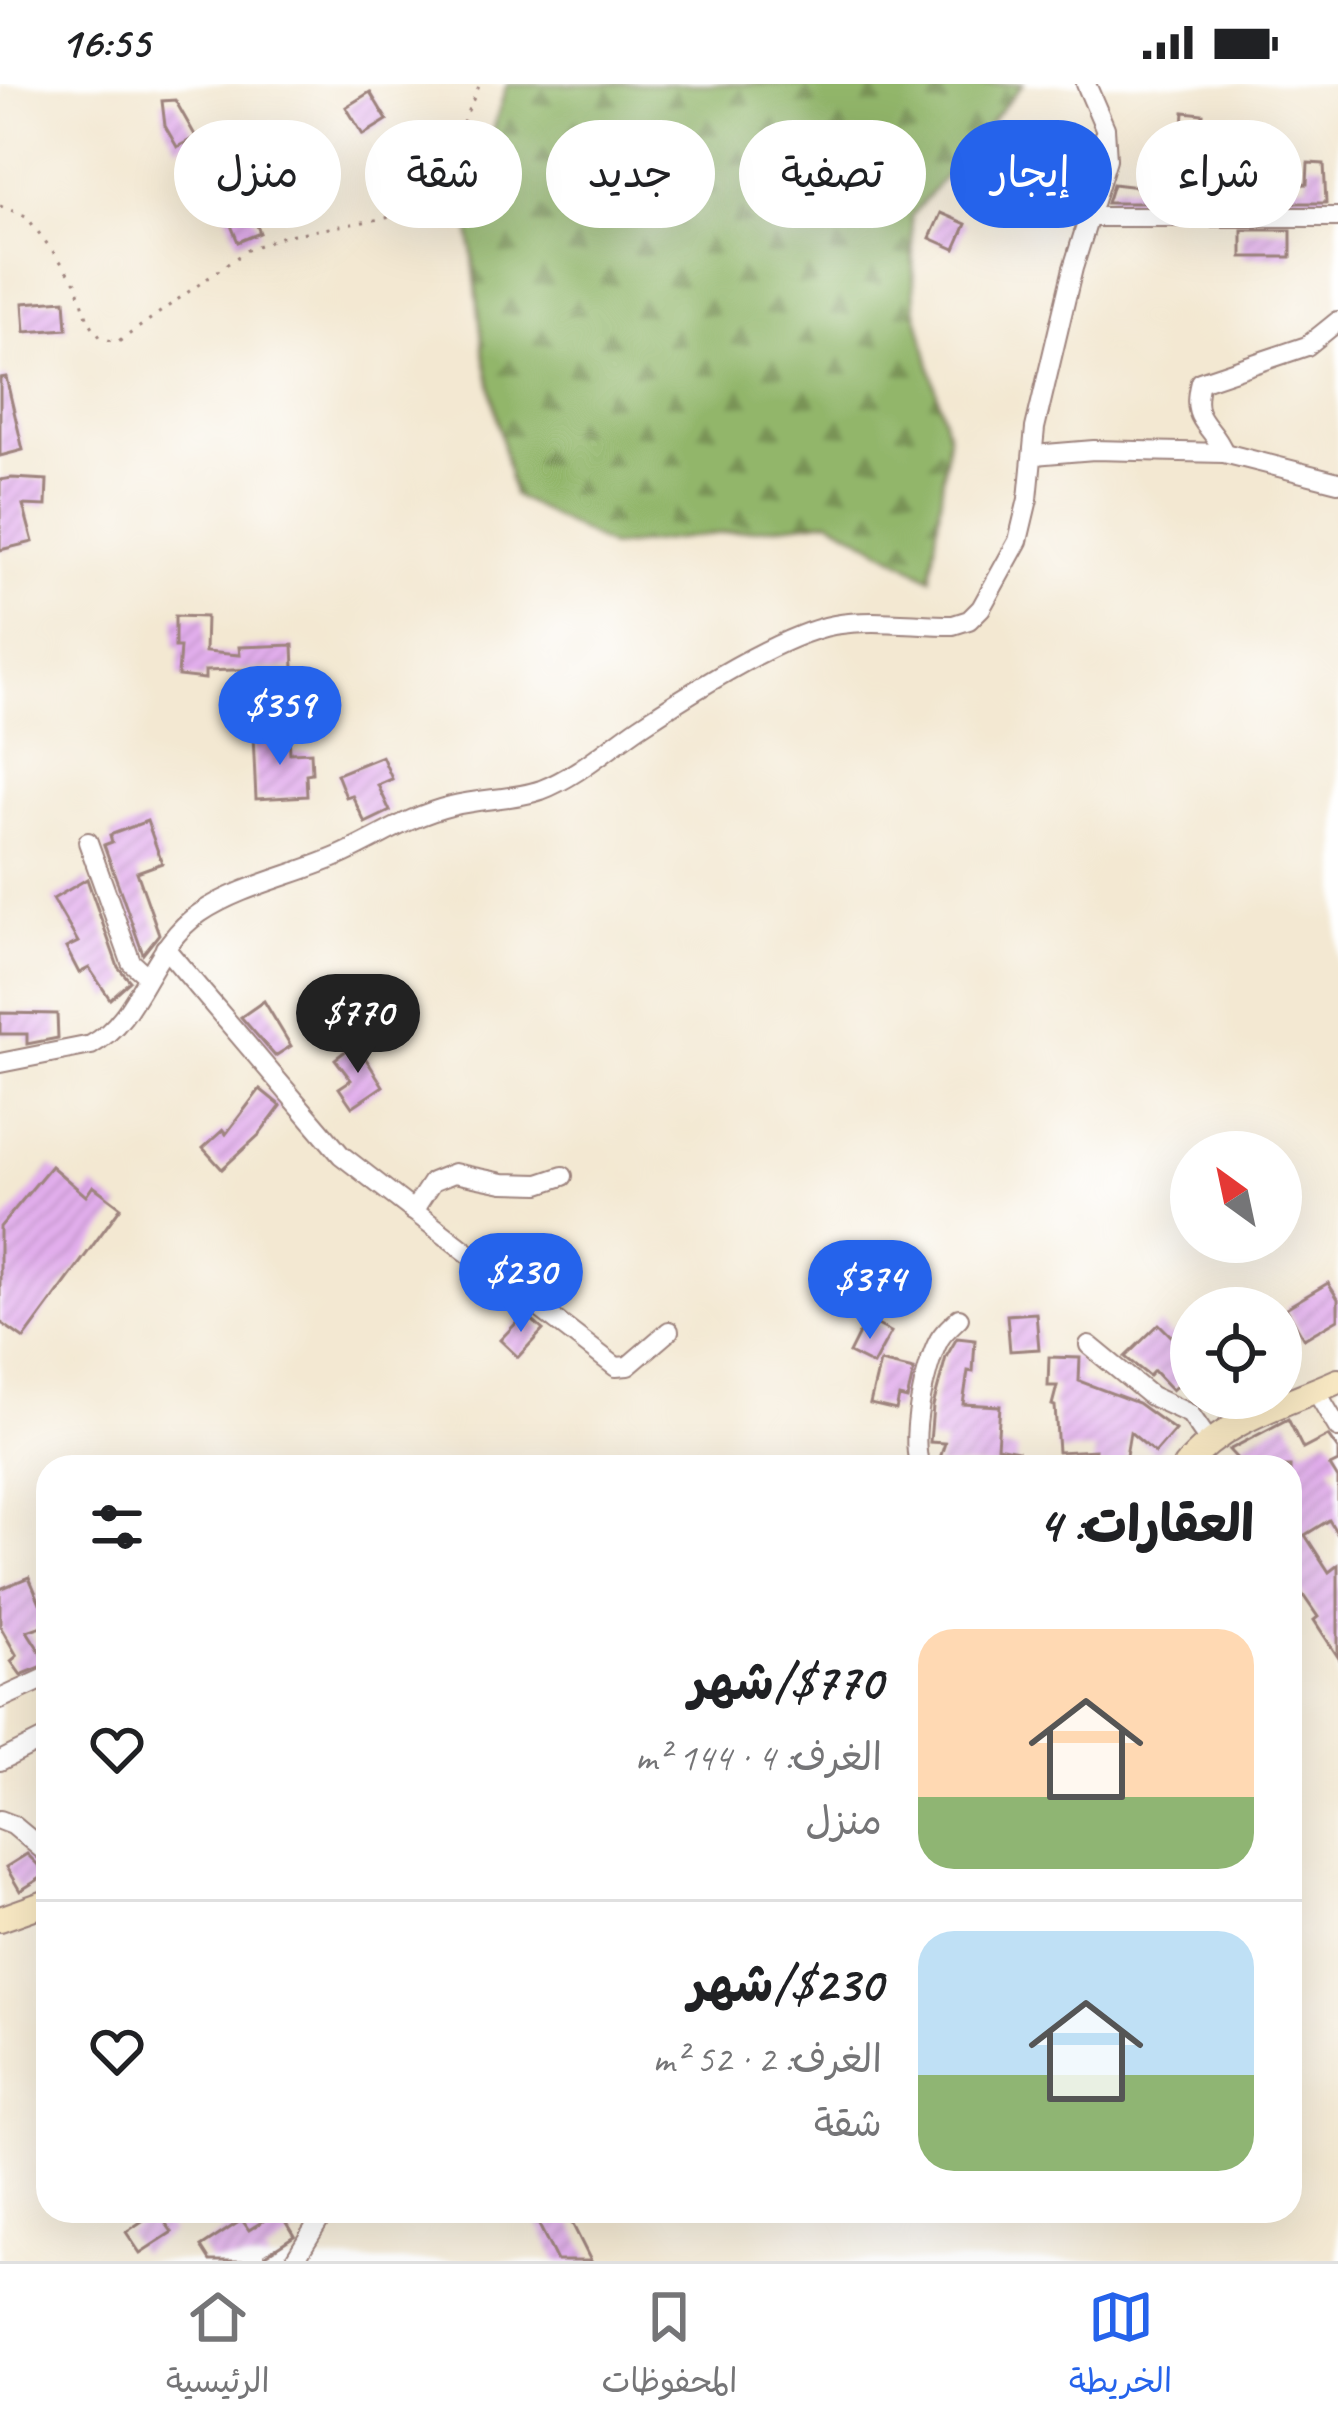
<!DOCTYPE html>
<html lang="ar">
<head>
<meta charset="utf-8">
<style>
	:root { --surface:#fff; --page:#f2f2f2; --text:#202124; --muted:#757577; --line:#e0e0e0; --accent:#2563eb }
	body { margin:0; font-family:Caveat,"Playpen Sans Arabic",sans-serif; background:var(--page); color:var(--text); direction:rtl; height:100vh; display:flex; flex-direction:column; font-size:45px; white-space:nowrap }
	* { box-sizing:border-box; margin:0 }
	p { font-size:39px; color:var(--muted) }
	.icon { flex:none; width:66px; height:66px; fill:none; stroke:currentColor; stroke-width:2; stroke-linecap:round; stroke-linejoin:round }
	.map { position:relative; flex:1; overflow:hidden; direction:ltr }
	.sheet { position:absolute; left:36px; top:1371px; width:1266px; height:768px; display:flex; flex-direction:column; background:var(--surface); border-radius:36px; box-shadow:0 12px 48px #0002; direction:rtl }
	.sheet>* { flex:none }
	.banner { position:absolute; left:36px; top:36px; width:1266px; height:108px; direction:rtl; display:flex; gap:24px }
	.needle { width:78px; rotate:327deg }
	.controls { position:absolute; left:1170px; top:1047px; display:grid; gap:24px }
	.controls a { display:grid; place-items:center; width:132px; height:132px; border-radius:50%; background:var(--surface); box-shadow:0 12px 48px #0002; font-size:60px }
	.price { position:absolute; translate:-50% -102px; padding:0 27px; border-radius:42px; background:var(--accent); color:#fff; font-size:39px; line-height:78px; filter:drop-shadow(0 3px 6px #0008) }
	.price::after { content:''; position:absolute; left:50%; top:72px; width:36px; height:27px; margin-left:-18px; background:inherit; clip-path:polygon(0 0,100% 0,50% 100%) }
	.price.selected { background:#222; color:#fff }
	ul { padding:0; list-style:none }
	li { display:flex; align-items:center; gap:36px; height:300px; padding:0 48px }
	li+li { border-top:3px solid var(--line) }
	li span { display:grid; place-items:center; flex:none; width:336px; height:240px; border-radius:36px; color:#555 }
	li>.icon { margin-inline-start:auto }
	span .icon { width:144px; height:144px; fill:#fffc; stroke-width:1 }
	li b { font-size:51px }
	h2 { display:flex; justify-content:space-between; align-items:center; height:144px; padding:0 48px; font-size:51px }
	.chip { padding:0 42px; border-radius:54px; background:var(--surface); box-shadow:0 12px 48px #0002; font-size:42px; line-height:108px }
	.chip.selected { background:var(--accent); color:#fff }
	.status { display:flex; justify-content:space-between; align-items:center; height:84px; padding:0 60px; background:var(--surface); direction:ltr }
	.status svg { height:33px; fill:currentColor }
	.menu { display:flex; justify-content:space-around; align-items:center; height:168px; border-top:3px solid var(--line); background:var(--surface); font-size:33px; color:var(--muted) }
	.menu a { display:grid; justify-items:center; gap:6px }
	.menu .selected { color:var(--accent) }
	.map>svg:first-child { display:block }
	.forest { fill:url(#forest-firs); stroke:#6e6a4a; stroke-width:3 }
	.building { fill:url(#building-hatch) }
	.lines { fill:none; stroke-linecap:round; stroke-linejoin:round }
	.minor-casing { stroke:#9e847e; stroke-width:22 }
	.secondary-casing { stroke:#9e847e; stroke-width:28 }
	.path { stroke:#9e847e; stroke-width:3; stroke-dasharray:3 9; stroke-linecap:butt }
	.minor { stroke:#fff; stroke-width:18 }
	.secondary { stroke:#f8e8c3; stroke-width:24 }
</style>
</head>
<body>
<div class="status"><b>16:55</b><svg viewBox="0 0 49 12"><path d="M0 12V9h3v3zM5 12V6h3v6zM10 12V3h3v9zM15 12V0h3v12zM26 1h20v11H26zM47 4h2v5h-2z"/></svg></div>
<div class="map">
<svg width="1338" height="2177" viewBox="0 0 1338 2177">
	<defs>
		<pattern id="forest-firs" width="22" height="20" patternUnits="userSpaceOnUse" patternTransform="scale(3)"><rect width="22" height="20" fill="#92b66a"/><path d="M5 1l3.5 6h-7zM16 11l3.5 6h-7z" fill="#799357"/></pattern>
		<pattern id="building-hatch" width="6" height="6" patternUnits="userSpaceOnUse" patternTransform="scale(3)"><rect width="6" height="6" fill="#e2aeec"/><path d="M-1 1l2-2M0 6l6-6M5 7l2-2" fill="none" stroke="#c395cb"/></pattern>
	</defs>
	<rect width="100%" height="100%" fill="#fff"/>
	<filter id="ink" filterUnits="userSpaceOnUse"><feTurbulence type="fractalNoise" baseFrequency=".00833" numOctaves="2"/><feDisplacementMap in="SourceGraphic" scale="24" xChannelSelector="R" yChannelSelector="G"/><feConvolveMatrix kernelMatrix="1 2 1 2 8 2 1 2 1" color-interpolation-filters="sRGB"/></filter>
	<filter id="wash" filterUnits="userSpaceOnUse"><feTurbulence type="fractalNoise" baseFrequency=".004" numOctaves="4" result="noise"/><feDisplacementMap in="SourceGraphic" scale="48" xChannelSelector="R" yChannelSelector="G"/><feGaussianBlur stdDeviation="2.7" result="paint"/><feColorMatrix in="noise" values="0 0 0 0 0 0 0 0 0 0 0 0 0 0 0 0 0 1.4 0 .05"/><feComposite in="paint" operator="in"/></filter>
	<g filter="url(#wash)">
		<rect width="100%" height="100%" fill="#f3e8d2"/>
		<polygon class="forest" points="507,0 1023,0 911,132 915,224 948,351 931,494 830,436 611,463 513,411 483,265 468,126"/>
		<g id="blocks">
			<g class="building">
				<polygon points="370,8 387,36 363,51 346,23"/>
				<polygon points="175,16 196,53 177,63 165,42 162,17"/>
				<polygon points="1184,28 1203,30 1198,82 1168,80 1171,55 1182,56"/>
				<polygon points="1308,79 1324,80 1326,119 1289,119 1288,101 1307,100"/>
				<polygon points="238,94 260,149 238,158 215,103"/>
				<polygon points="1113,100 1155,105 1153,119 1107,119"/>
				<polygon points="941,129 966,140 955,165 930,154"/>
				<rect x="1242" y="146" width="49" height="27"/>
				<polygon points="65,216 67,245 25,248 23,219"/>
				<polygon points="6,293 23,366 0,372 0,294"/>
				<polygon points="12,394 47,396 46,422 23,421 33,458 0,466 0,396"/>
				<polygon points="175,532 206,533 205,568 240,571 239,563 293,561 294,584 205,587 205,595 178,592 180,563 175,563"/>
				<polygon points="289,649 290,669 311,668 312,689 306,690 307,712 256,715 253,651"/>
				<polygon points="382,672 392,695 378,701 390,727 365,739 352,711 346,713 337,690"/>
				<polygon points="147,737 162,779 137,788 159,850 143,870 104,761 112,758 110,751"/>
				<polygon points="87,795 118,883 130,897 110,915 89,884 79,889 66,864 78,858 53,815"/>
				<polygon points="264,917 291,962 275,972 241,933"/>
				<polygon points="0,929 57,930 58,954 27,960 27,950 0,950"/>
				<polygon points="356,959 383,1002 352,1023 339,1004 351,996 335,975"/>
				<polygon points="260,1005 281,1022 260,1050 222,1085 203,1064 223,1046 226,1050"/>
				<polygon points="51,1082 86,1112 93,1102 121,1123 24,1255 0,1238 0,1143"/>
				<polygon points="1328,1199 1338,1215 1338,1235 1304,1255 1286,1224"/>
				<polygon points="1036,1229 1039,1265 1010,1267 1007,1231"/>
				<polygon points="525,1230 543,1246 518,1273 500,1256"/>
				<polygon points="866,1235 891,1248 873,1281 849,1269"/>
				<polygon points="1159,1240 1171,1252 1191,1243 1191,1289 1172,1306 1154,1287 1149,1292 1125,1273"/>
				<polygon points="957,1254 975,1256 973,1288 968,1287 963,1320 1000,1322 997,1363 1018,1367 1015,1383 937,1383 945,1359 930,1358 933,1322 946,1273"/>
				<polygon points="1049,1273 1080,1274 1079,1297 1138,1319 1175,1346 1155,1369 1130,1348 1124,1383 1093,1383 1095,1366 1058,1368 1055,1322 1052,1321 1057,1302 1048,1302"/>
				<polygon points="880,1278 914,1286 907,1315 899,1313 896,1326 870,1320"/>
				<polygon points="1288,1335 1303,1365 1328,1352 1338,1366 1338,1378 1330,1382 1338,1395 1338,1451 1329,1436 1305,1451 1329,1488 1338,1481 1338,1573 1314,1536 1318,1533 1290,1492 1290,1383 1245,1383 1229,1366"/>
				<polygon points="29,1493 40,1519 48,1517 48,1540 27,1547 48,1580 21,1591 11,1577 17,1572 0,1542 0,1505"/>
				<polygon points="27,1770 47,1790 20,1807 6,1783"/>
				<polygon points="157,2127 172,2148 140,2169 126,2148"/>
				<polygon points="279,2127 294,2152 265,2171 269,2177 210,2177 201,2163 242,2136 249,2146"/>
				<polygon points="532,2127 566,2127 591,2177 557,2177"/>
			</g>
		</g>
	</g>
	<g filter="url(#ink)">
		<use href="#blocks" fill-opacity="0" stroke="#9e847e" stroke-width="3"/>
		<g class="lines">
			<defs>
				<g id="minor">
					<polyline points="1091,133 1338,133"/>
					<path d="M1224,369C1212,338 1189,340 1200,298L1307,262L1338,237"/>
					<polyline points="1034,371 1094,366 1224,369 1338,398"/>
					<polyline points="88,758 131,878 147,892"/>
					<polyline points="165,864 341,1071 616,1283 628,1282 669,1247"/>
					<path d="M0,979L91,961C142,933 150,862 200,829C242,801 297,791 343,770C380,753 410,732 451,722C480,714 512,716 541,706C576,693 609,663 640,642C688,610 780,551 834,541C871,534 915,541 953,541L969,536L981,524L1018,457L1028,415L1035,344L1073,184L1107,75L1105,44L1086,0"/>
					<polyline points="413,1127 432,1098 454,1089 503,1099 539,1100 563,1092"/>
					<polyline points="1089,1261 1151,1312 1190,1330 1208,1356"/>
					<polyline points="1316,1307 1338,1344"/>
					<path d="M921,1383C908,1358 925,1282 939,1256C943,1248 953,1240 959,1234"/>
					<polyline points="0,1615 48,1593"/>
					<polyline points="0,1677 48,1653"/>
					<polyline points="0,1736 13,1741 48,1770"/>
					<polyline points="294,2177 325,2127"/>
				</g>
				<g id="secondary">
					<path d="M1185,1383C1225,1335 1282,1322 1338,1297"/>
					<polyline points="0,1835 48,1818"/>
				</g>
			</defs>
			<use href="#minor" class="minor-casing"/>
			<use href="#secondary" class="secondary-casing"/>
			<polyline class="path" points="0,122 26,132 76,198 88,236 100,253 117,259 247,166 283,152 409,130 428,115 480,0"/>
			<use href="#minor" class="minor"/>
			<use href="#secondary" class="secondary"/>
		</g>
	</g>
</svg>
<div class="controls">
<a><svg class="needle" viewBox="-14 -14 28 28"><path d="M0-13l5 13h-10z" fill="#e53935"/><path d="M0 13l5-13h-10z" fill="#757577"/></svg></a>
<a><svg class="icon" aria-label="locate" viewBox="0 0 24 24"><circle cx="12" cy="12" r="6"/><path d="M12 2v4M12 18v4M2 12h4M18 12h4"/></svg></a>
</div>
<b class="price" style="left:280px;top:684px">$359</b>
<b class="price selected" style="left:358px;top:992px">$770</b>
<b class="price" style="left:521px;top:1251px">$230</b>
<b class="price" style="left:870px;top:1258px">$374</b>
<div class="banner">
<a class="chip">شراء</a>
<a class="chip selected">إيجار</a>
<a class="chip">تصفية</a>
<a class="chip">جديد</a>
<a class="chip">شقة</a>
<a class="chip">منزل</a>
</div>
<section class="sheet">
<h2>العقارات: 4<svg class="icon" aria-label="filters" viewBox="0 0 24 24"><path d="M4 7h16M4 17h16"/><circle cx="9" cy="7" r="2"/><circle cx="15" cy="17" r="2"/></svg></h2>
<ul>
<li><span style="background:linear-gradient(#ffd9b3 70%,#8fb573 0)"><svg class="icon" aria-label="home" viewBox="0 0 24 24"><path d="M3 11l9-7 9 7M6 9v11h12V9"/></svg></span><div><b>$770/شهر</b><p>الغرف: 4 · 144 m²</p><p>منزل</p></div><svg class="icon" aria-label="heart" viewBox="0 0 24 24"><path d="M12 20l-8-8c-3-5 5-10 8-4 3-6 11-1 8 4z"/></svg></li>
<li><span style="background:linear-gradient(#bfe0f5 60%,#8fb573 0)"><svg class="icon" aria-label="home" viewBox="0 0 24 24"><path d="M3 11l9-7 9 7M6 9v11h12V9"/></svg></span><div><b>$230/شهر</b><p>الغرف: 2 · 52 m²</p><p>شقة</p></div><svg class="icon" aria-label="heart" viewBox="0 0 24 24"><path d="M12 20l-8-8c-3-5 5-10 8-4 3-6 11-1 8 4z"/></svg></li>
</ul>
</section>
</div>
<nav class="menu">
<a class="selected"><svg class="icon" aria-label="map" viewBox="0 0 24 24"><path d="M3 6l6-2 6 2 6-2v14l-6 2-6-2-6 2zM9 4v14M15 6v14"/></svg>الخريطة</a>
<a><svg class="icon" aria-label="saved" viewBox="0 0 24 24"><path d="M7 4h10v16l-5-4-5 4z"/></svg>المحفوظات</a>
<a><svg class="icon" aria-label="home" viewBox="0 0 24 24"><path d="M3 11l9-7 9 7M6 9v11h12V9"/></svg>الرئيسية</a>
</nav>
</body>
</html>
